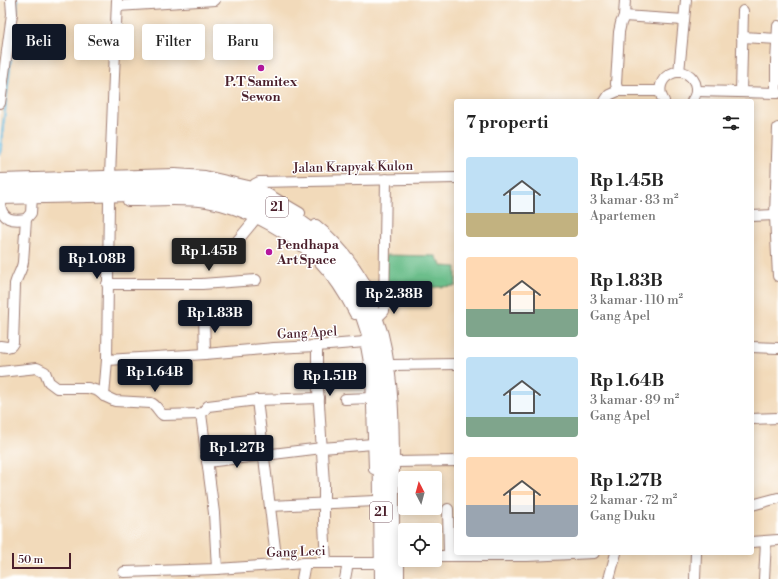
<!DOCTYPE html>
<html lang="id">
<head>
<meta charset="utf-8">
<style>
	:root { --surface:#fff; --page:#f2f2f2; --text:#222; --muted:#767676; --accent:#111827 }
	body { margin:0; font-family:"Libre Bodoni",serif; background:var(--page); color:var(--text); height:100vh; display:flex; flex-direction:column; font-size:15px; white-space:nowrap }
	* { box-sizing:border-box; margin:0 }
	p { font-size:13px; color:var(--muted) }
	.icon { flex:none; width:22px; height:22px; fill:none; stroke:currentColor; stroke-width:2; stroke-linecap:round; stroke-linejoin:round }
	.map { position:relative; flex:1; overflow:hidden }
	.drawer { position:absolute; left:454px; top:99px; width:300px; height:456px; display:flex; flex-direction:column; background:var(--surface); border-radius:4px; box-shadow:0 2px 10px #0003 }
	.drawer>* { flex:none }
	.top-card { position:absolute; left:12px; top:24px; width:380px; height:36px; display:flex; gap:8px }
	.needle { width:26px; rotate:354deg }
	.buttons { position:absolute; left:398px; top:471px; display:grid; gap:8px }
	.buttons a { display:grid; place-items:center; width:44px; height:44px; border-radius:4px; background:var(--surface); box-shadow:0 2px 10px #0003; font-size:20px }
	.scale { position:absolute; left:12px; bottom:10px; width:59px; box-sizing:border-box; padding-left:4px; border:2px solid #4a1f2b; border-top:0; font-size:11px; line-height:14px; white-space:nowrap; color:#4a1f2b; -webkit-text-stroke:3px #fff; paint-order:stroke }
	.price { position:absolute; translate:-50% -34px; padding:0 9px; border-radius:4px; background:var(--accent); color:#fff; font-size:13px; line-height:26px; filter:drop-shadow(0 1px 2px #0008) }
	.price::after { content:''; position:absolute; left:50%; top:24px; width:12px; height:9px; margin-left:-6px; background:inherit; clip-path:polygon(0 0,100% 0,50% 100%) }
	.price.on { background:#222; color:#fff }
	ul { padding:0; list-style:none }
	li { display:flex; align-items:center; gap:12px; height:100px; padding:0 12px }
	li span { display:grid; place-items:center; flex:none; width:112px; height:80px; border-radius:4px; color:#555 }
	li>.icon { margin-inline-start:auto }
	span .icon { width:48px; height:48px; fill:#fffc; stroke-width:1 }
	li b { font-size:17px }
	h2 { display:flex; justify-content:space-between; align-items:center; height:48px; padding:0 12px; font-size:17px }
	.chip { padding:0 14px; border-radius:4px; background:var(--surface); box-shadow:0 2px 10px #0003; font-size:14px; line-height:36px }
	.chip.on { background:var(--accent); color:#fff }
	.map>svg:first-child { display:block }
	.forest { fill:#6cbe8b; stroke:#5b6e5b }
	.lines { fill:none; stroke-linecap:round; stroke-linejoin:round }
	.stream { stroke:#5fb9dd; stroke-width:2.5 }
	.minor-casing { stroke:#9e7c72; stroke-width:12 }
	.highway-casing { stroke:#9e7c72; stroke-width:16 }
	.minor { stroke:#fff; stroke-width:10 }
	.highway { stroke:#fff; stroke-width:14 }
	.poi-dot { fill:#b5179e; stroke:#fff; stroke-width:1.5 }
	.labels { text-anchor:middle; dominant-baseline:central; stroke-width:3; stroke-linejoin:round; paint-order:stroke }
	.shield { fill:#fff; stroke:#80626b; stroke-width:1 }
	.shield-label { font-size:12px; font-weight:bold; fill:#4a1f2b }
	.poi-label { font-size:13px; font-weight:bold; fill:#4a1f2b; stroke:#fff }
	.street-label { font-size:13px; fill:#4a1f2b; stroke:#fff }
</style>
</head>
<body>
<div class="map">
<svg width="778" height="579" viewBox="0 0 778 579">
	<rect width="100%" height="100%" fill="#fff"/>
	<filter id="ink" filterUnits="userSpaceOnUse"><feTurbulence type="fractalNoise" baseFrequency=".025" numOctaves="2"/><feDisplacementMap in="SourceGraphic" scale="8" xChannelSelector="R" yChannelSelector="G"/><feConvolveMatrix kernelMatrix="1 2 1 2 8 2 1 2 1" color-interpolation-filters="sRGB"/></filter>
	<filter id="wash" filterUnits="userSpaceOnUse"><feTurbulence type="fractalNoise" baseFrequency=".012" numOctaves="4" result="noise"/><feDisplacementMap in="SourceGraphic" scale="16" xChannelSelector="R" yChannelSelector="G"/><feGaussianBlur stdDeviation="0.9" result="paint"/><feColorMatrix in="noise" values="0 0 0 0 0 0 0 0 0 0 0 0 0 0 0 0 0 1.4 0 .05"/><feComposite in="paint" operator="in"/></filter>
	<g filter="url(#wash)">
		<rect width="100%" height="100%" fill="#f2daba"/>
		<polygon class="forest" points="386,255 436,256 442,266 456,267 456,286 385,290"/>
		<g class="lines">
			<g class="stream">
				<polyline points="17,0 17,13"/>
				<polyline points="0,154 11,56"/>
			</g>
		</g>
	</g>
	<g filter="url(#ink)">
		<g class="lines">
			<defs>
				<g id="minor">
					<polyline points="117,6 215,0"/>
					<polyline points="624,16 684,20"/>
					<polyline points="742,37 777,39"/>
					<polyline points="679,72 686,0"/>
					<polyline points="618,91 616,84 619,32 621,23 624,16 625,0"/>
					<polyline points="696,91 778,93"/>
					<polyline points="741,92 743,11"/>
					<polyline points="776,93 776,62 778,26"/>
					<polyline points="605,101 609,95 618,91 660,91"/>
					<path d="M664,101C649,78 684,59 695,83C697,89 696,96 692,101"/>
					<polyline points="0,103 12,14 11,0"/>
					<polyline points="778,128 775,216 778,276"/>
					<polyline points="110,176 117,0"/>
					<polyline points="0,179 175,174 205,176 253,187 266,193 300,213"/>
					<polyline points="253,187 255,184 259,182 456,178"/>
					<path d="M128,201C154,201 181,198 207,202C230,206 250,214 270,225C311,248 333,271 355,314"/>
					<path d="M0,204C2,220 12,221 26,219L31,213L32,196"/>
					<polyline points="752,216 775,215"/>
					<path d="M316,225C336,241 352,261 365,283"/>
					<polyline points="229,251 257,217"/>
					<polyline points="107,284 202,284 256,280"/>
					<polyline points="204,314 205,354"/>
					<polyline points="380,315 384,311 386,179"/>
					<polyline points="365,340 371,374 374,469"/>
					<path d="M0,346L7,347L11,346L13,343L15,284C17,276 22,270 23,262L26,219"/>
					<polyline points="317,346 317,372 324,484 324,523 326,563"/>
					<polyline points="752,347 778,348"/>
					<polyline points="107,360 205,354 274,348 317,346 365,342"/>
					<polyline points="393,365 456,364"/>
					<path d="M0,372L37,368L45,372L49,382L57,388H88L98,391L104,396L115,401L151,403C157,405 158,412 163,415L201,414"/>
					<polyline points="104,396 107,360 109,201"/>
					<polyline points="345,399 372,398"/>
					<polyline points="257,400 319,398"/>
					<polyline points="201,414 208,406 257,400 277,565"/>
					<polyline points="201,414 214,513 217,569"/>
					<polyline points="752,419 778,418"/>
					<polyline points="207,462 322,448 373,444"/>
					<polyline points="396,462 456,461"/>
					<polyline points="752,505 778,498"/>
					<polyline points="270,506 375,501"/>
					<polyline points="448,509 449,556"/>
					<polyline points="399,533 399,579"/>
					<polyline points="752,542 778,540"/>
					<polyline points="435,556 527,556 594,553"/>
					<polyline points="124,572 217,569 305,563 376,563"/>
					<polyline points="302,579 305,563"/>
					<polyline points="345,579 348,563"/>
					<polyline points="609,579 616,553"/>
					<polyline points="695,579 696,553"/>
					<polyline points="764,579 766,541"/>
				</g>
				<g id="highway">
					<path d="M0,187C42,186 84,185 126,184C152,183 179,181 206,185C244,190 277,204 307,227C342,254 369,293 381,335C392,379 392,429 392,474C392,509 392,544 392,579"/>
					<polyline points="0,197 177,193 214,196 240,202 260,210 287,225 310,242 327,259 348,284 363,316 375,353 378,373 380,417 382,579"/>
				</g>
			</defs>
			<use href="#minor" class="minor-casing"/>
			<use href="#highway" class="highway-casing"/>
			<use href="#minor" class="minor"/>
			<use href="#highway" class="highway"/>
		</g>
	</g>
	<g class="poi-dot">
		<circle cx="261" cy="68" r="4"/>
		<circle cx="269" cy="252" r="4"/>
	</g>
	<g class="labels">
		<g class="shield">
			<rect x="266" y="197" width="22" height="20" rx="3"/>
			<rect x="370" y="502" width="22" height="20" rx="3"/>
		</g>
		<g class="shield-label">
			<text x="277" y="207">21</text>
			<text x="381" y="512">21</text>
		</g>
		<g class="poi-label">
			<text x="261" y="82">P.T Samitex<tspan x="261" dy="15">Sewon</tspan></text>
			<text x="277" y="245" text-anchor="start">Pendhapa<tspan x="277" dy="15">Art Space</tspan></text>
		</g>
		<g class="street-label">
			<text transform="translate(353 167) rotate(-1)">Jalan Krapyak Kulon</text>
			<text transform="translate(307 333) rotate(-3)">Gang Apel</text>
			<text transform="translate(296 552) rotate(-2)">Gang Leci</text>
		</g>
	</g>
</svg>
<div class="buttons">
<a><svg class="needle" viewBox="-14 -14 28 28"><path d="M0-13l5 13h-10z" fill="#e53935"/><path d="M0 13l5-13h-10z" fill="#767676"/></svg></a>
<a><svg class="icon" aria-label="locate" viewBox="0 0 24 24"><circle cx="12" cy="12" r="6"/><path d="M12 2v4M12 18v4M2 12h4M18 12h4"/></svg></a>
</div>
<div class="scale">50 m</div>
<b class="price on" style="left:209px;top:272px">Rp 1.45B</b>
<b class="price" style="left:97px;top:280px">Rp 1.08B</b>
<b class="price" style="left:394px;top:315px">Rp 2.38B</b>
<b class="price" style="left:215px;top:334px">Rp 1.83B</b>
<b class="price" style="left:155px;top:393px">Rp 1.64B</b>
<b class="price" style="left:330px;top:397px">Rp 1.51B</b>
<b class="price" style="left:237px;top:469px">Rp 1.27B</b>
<div class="top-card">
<a class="chip on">Beli</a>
<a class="chip">Sewa</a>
<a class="chip">Filter</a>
<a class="chip">Baru</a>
</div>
<section class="drawer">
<h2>7 properti<svg class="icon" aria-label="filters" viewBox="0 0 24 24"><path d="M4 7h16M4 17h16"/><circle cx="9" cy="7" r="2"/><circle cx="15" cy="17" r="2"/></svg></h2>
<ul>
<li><span style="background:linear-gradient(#bfe0f5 70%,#c2b280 0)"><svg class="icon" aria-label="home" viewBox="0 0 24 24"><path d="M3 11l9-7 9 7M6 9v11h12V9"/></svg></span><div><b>Rp 1.45B</b><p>3 kamar · 83 m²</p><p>Apartemen</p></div></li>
<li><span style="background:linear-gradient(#ffd9b3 65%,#7fa58c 0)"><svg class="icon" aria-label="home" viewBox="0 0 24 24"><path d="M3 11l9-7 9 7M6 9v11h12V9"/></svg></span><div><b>Rp 1.83B</b><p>3 kamar · 110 m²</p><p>Gang Apel</p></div></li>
<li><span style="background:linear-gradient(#bfe0f5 75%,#7fa58c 0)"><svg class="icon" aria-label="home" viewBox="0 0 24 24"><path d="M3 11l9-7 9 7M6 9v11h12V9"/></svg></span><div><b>Rp 1.64B</b><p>3 kamar · 89 m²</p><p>Gang Apel</p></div></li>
<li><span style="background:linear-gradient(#ffd9b3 60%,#9aa5b1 0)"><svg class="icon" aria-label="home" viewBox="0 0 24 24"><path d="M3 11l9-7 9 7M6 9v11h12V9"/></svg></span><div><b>Rp 1.27B</b><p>2 kamar · 72 m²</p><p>Gang Duku</p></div></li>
</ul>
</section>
</div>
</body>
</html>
